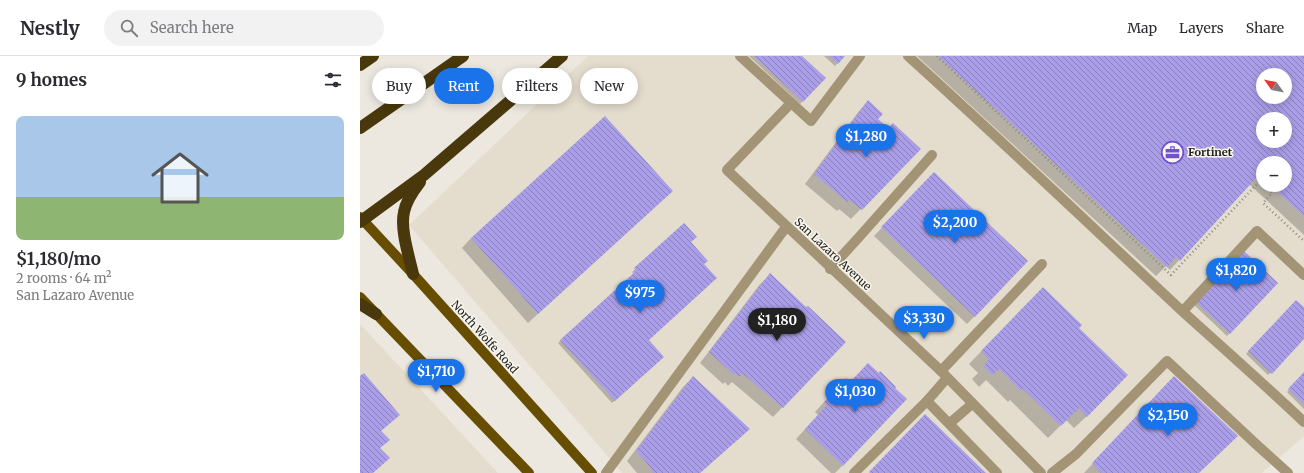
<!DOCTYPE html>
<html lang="en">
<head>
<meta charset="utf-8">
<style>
	:root { --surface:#fff; --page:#f2f2f3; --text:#2b2b33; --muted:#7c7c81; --line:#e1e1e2; --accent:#1a73e8 }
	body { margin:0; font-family:Merriweather,serif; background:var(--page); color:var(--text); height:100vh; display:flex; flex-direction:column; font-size:15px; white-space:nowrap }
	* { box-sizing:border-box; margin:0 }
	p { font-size:13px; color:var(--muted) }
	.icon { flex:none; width:22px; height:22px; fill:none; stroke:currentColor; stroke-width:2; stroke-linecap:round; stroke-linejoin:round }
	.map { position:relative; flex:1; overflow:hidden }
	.sheet { display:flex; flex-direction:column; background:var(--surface); width:360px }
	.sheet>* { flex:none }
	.guide { position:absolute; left:12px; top:12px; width:380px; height:36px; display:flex; gap:8px }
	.needle { width:26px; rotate:303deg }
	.buttons { position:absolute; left:896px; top:12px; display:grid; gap:8px }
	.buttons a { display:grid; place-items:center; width:36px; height:36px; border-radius:50%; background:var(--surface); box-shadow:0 2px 10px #0003; font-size:20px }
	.price { position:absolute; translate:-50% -34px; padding:0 9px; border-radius:14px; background:var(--accent); color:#fff; font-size:13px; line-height:26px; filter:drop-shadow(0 1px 2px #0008) }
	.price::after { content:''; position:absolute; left:50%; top:24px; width:12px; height:9px; margin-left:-6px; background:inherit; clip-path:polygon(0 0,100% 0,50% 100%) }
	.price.active { background:#222; color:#fff }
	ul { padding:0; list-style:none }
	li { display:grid; align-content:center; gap:8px; height:212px; padding:0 16px }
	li+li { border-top:1px solid var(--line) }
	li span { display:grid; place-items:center; height:124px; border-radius:8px; color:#555 }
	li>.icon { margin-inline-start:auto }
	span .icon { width:72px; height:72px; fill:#fffc; stroke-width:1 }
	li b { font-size:17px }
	h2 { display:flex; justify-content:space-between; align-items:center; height:48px; padding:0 16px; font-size:17px }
	.pill { padding:0 14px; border-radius:18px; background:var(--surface); box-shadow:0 2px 10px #0003; font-size:14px; line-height:36px }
	.pill.active { background:var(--accent); color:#fff }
	header { display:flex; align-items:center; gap:24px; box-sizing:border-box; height:56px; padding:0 20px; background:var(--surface); border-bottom:1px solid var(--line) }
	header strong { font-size:19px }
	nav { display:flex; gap:22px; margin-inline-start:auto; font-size:14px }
	.search { width:280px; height:36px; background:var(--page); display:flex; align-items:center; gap:10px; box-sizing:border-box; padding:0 14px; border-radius:22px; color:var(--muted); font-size:15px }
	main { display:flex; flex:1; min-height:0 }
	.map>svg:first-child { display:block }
	.built { fill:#e4ddce; fill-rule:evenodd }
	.shadow { fill:#0003; fill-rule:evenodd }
	.building { fill:url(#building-back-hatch); fill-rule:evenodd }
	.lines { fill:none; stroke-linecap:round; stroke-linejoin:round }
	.path { stroke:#8a8882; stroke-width:2.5; stroke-dasharray:1 3; stroke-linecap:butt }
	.minor { stroke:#a29474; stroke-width:10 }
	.major { stroke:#674d00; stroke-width:10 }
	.highway { stroke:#48380b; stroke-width:12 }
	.labels { text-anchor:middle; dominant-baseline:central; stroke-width:3; stroke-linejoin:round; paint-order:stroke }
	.poi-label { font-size:11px; font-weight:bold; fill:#22211e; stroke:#f9f6ee; text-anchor:start }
	.street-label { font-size:11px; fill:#22211e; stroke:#f9f6ee }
</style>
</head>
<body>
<header>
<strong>Nestly</strong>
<div class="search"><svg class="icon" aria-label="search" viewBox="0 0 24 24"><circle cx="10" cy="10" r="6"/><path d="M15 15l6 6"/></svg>Search here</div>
<nav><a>Map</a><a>Layers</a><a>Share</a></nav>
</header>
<main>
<section class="sheet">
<h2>9 homes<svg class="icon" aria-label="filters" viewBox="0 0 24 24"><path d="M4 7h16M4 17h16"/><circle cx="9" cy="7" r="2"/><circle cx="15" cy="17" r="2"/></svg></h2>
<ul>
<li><span style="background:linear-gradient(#a9c7e8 65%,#8fb573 0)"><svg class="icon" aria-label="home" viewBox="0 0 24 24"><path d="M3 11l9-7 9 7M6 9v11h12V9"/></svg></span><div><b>$1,180/mo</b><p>2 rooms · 64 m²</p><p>San Lazaro Avenue</p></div></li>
</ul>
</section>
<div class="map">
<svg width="944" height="417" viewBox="0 0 944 417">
	<defs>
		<pattern id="building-back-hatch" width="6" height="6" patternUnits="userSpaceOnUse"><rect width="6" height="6" fill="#aa9ee8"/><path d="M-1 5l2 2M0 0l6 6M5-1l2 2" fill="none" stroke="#8a80bb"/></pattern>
	</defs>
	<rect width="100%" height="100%" fill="#ece8e0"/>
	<g class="built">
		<path d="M228,0H944V380L902,417H262L49,169ZM903,19H925V41H903ZM903,63H925V85H903ZM903,107H925V129H903Z"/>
		<polygon points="0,268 138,417 0,417"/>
	</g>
	<g class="shadow">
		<polygon points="389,0 440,0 464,22 440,48"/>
		<polygon points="464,0 484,0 475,10"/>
		<path d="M557,0H944V179L889,128L810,214L806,210L796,220ZM903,19H925V41H903ZM903,63H925V85H903ZM903,107H925V129H903Z"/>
		<polygon points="508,45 517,63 528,74 559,93 491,163 479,153 477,155 445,128 499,55"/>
		<polygon points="566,125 667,205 607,268 514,180"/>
		<polygon points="302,144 168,267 102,192 111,182"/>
		<polygon points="324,168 330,186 343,208 288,284 303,301 252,347 198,287 274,218 272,216"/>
		<polygon points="410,219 446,253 485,286 413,361 372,326 368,330 365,326 363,328 340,307 400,228"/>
		<polygon points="917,227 867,280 833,248"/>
		<polygon points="670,245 718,272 727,360 714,372 706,364 688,382 650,344 648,346 626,324 619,331 612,323 618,317 609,308"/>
		<polygon points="936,245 944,253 944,282 908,319 886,298"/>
		<polygon points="944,318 944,353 927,336"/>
		<polygon points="333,321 389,373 340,417 277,417 267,405 323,331"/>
		<polygon points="489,327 534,332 483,409 475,417 471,417 436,383 458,359 455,356 476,333"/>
		<polygon points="804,331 838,417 724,417"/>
	</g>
	<g class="building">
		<polygon points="394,0 442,0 466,22 443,46"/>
		<polygon points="469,0 485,0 478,8"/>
		<path d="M578,0H944V160L910,129H925V107H903V122L899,119L820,205L816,201L807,211ZM903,19H925V41H903ZM903,63H925V85H903Z"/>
		<polygon points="508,44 523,58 518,63 528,72 533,67 561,93 502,154 490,144 487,146 454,118"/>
		<polygon points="245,60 313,135 178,258 111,182"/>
		<polygon points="574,116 668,205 615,261 521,171"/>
		<polygon points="324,167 337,181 331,186 348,205 344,208 357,222 289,284 304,301 255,345 200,284 276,215 274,212"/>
		<polygon points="883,194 918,227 870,278 835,245"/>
		<polygon points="410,217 446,251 448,250 486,286 423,352 382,317 379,321 375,317 374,319 349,296"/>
		<polygon points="683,231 722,269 719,272 768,319 727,361 719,352 701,370 663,333 661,335 639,313 632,319 623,310 629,304 621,295"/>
		<polygon points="936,244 944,251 944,283 912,318 888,295"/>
		<polygon points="508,307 519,317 520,315 536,331 535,332 547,343 483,410 445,373 467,349 464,346 486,322 490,326"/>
		<polygon points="944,316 944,348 928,333"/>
		<polygon points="4,317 40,359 21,375 30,384 20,392 30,402 13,417 0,417 0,320"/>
		<polygon points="333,320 390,373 340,417 293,417 291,414 292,413 276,395"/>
		<polygon points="814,320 878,380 839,417 826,417 825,416 823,417 741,417 732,407"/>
		<polygon points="565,358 626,417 510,417 509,416"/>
	</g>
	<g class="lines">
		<polyline class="path" points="577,0 811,219 899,126 912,137 903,147 944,185"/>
		<g class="minor">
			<polyline points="380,0 451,65 500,0"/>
			<path d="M548,0C640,83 730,169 821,254C862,291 904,328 944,366"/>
			<polyline points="431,47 367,114 581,315 681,417"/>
			<polyline points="470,213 500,180 572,99"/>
			<polyline points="823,255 897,175 944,219"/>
			<polyline points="581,315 682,208"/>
			<polyline points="567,345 637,417"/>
			<polyline points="590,367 612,348"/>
			<polyline points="246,417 426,171"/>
			<polyline points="494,417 567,345 587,322"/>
			<polyline points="692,417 716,398 807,305 898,390 928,417"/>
		</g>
		<g class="major">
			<polyline points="0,161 53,218 232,417"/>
			<polyline points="0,241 169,417"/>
		</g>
		<g class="highway">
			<polyline points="0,9 13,0"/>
			<polyline points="0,72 103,0"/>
			<polyline points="0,166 64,119 202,0"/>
			<path d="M53,218C49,200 40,173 44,156C46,145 53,135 60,126"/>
			<polyline points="0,248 16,258"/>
		</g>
	</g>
	<defs>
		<symbol id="office-ring" viewBox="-11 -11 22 22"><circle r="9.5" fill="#f9f6ee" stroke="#7152cb" stroke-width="1.5"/><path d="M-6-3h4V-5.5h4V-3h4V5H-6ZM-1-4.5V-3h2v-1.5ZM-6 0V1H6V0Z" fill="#7152cb"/></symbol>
	</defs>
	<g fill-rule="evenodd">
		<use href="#office-ring" x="800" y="84" width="25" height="25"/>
	</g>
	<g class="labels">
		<g class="poi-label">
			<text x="828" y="96">Fortinet</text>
		</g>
		<g class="street-label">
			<text transform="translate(473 198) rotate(43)">San Lazaro Avenue</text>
			<text transform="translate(125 281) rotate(48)">North Wolfe Road</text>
		</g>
	</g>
</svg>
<div class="buttons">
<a><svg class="needle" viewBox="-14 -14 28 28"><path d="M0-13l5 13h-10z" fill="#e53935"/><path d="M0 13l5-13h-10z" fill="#7c7c81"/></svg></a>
<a>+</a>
<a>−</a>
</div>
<b class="price" style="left:506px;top:102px">$1,280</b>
<b class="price" style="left:595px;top:188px">$2,200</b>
<b class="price" style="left:876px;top:236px">$1,820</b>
<b class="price" style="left:280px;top:258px">$975</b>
<b class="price" style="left:564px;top:284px">$3,330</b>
<b class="price active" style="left:417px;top:286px">$1,180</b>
<b class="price" style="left:76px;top:337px">$1,710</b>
<b class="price" style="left:495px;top:357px">$1,030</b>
<b class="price" style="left:808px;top:381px">$2,150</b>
<div class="guide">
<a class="pill">Buy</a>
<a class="pill active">Rent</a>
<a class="pill">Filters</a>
<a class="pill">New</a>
</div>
</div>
</main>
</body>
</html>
